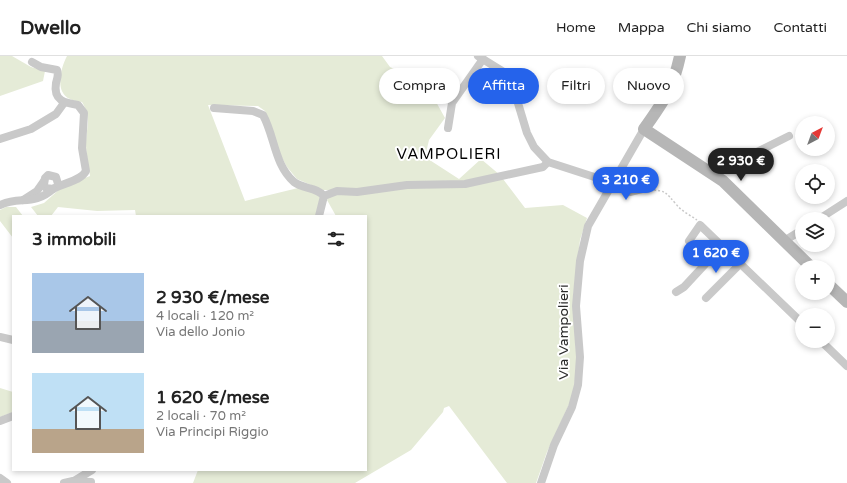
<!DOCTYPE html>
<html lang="it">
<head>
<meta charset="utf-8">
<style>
	:root { --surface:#fff; --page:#f2f2f2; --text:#222; --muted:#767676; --line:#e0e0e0; --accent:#2563eb }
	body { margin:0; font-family:"Varela Round",sans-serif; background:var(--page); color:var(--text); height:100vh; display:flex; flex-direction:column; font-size:15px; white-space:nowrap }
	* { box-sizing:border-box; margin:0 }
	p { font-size:13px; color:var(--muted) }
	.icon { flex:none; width:22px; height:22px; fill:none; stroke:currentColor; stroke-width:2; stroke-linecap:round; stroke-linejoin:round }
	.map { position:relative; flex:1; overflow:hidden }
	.sheet { position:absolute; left:12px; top:159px; width:355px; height:256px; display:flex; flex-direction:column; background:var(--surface); border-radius:0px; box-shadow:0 2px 6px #0003 }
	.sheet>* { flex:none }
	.banner { position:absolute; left:379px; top:12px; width:380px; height:36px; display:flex; gap:8px }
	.needle { width:26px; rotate:41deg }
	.fabs { position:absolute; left:795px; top:60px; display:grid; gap:8px }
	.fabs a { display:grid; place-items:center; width:40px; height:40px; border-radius:50%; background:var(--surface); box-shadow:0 2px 6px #0003; font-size:20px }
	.price { position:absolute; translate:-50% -34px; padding:0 9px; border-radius:14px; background:var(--accent); color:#fff; font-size:13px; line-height:26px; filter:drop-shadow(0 1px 2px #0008) }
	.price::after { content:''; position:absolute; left:50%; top:24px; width:12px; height:9px; margin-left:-6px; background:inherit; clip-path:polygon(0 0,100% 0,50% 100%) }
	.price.active { background:#222; color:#fff }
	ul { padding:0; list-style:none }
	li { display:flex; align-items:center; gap:12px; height:100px; padding:0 20px }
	li span { display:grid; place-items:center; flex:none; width:112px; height:80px; border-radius:0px; color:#555 }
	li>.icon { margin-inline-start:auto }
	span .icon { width:48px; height:48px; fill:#fffc; stroke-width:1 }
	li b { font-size:17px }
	h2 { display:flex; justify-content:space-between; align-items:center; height:48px; padding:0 20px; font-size:17px }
	.pill { padding:0 14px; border-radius:18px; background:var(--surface); box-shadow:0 2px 6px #0003; font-size:14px; line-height:36px }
	.pill.active { background:var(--accent); color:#fff }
	header { display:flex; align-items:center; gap:24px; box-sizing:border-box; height:56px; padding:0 20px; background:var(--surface); border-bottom:1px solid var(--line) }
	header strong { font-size:19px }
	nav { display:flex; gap:22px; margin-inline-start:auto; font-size:14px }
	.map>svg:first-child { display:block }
	.green { fill:#e5ebd7 }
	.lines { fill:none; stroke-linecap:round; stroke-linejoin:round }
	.path { stroke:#c9c9c9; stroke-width:1.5; stroke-dasharray:2 2; stroke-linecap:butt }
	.street { stroke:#c9c9c9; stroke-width:8 }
	.secondary { stroke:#b6b6b6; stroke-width:12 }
	.labels { text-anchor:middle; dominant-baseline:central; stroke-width:4; stroke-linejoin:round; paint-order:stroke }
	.street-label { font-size:14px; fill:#2c2c2c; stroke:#fff }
	.neighbourhood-label { font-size:15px; letter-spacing:1px; fill:#000; stroke:#fff }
</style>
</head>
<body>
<header>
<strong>Dwello</strong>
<nav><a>Home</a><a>Mappa</a><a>Chi siamo</a><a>Contatti</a></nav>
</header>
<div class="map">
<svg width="847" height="427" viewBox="0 0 847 427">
	<rect width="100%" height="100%" fill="#fff"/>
	<g class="green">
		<polygon points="0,0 12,0 31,11 45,15 43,25 0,40"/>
		<path d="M67,0H382L390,11L412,21L430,35L445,62L429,84L425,101L459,123L481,103L500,119L463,126L355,134H323L297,123L287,111L279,96L265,55L258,50L208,49L245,145L298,132L319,138L321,148L318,159L136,160L135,154L97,155L58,151L51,160H38L31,151L44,147L62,131L90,120C89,110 86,99 86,89C86,71 92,63 82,46C78,45 74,45 70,43C54,36 61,11 67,0Z"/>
		<polygon points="503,123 525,152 563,149 587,162 580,184 573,242 577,313 572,342 547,396 536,427 507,427 449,350 444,352 443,356 411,394 355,427 193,427 198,414 366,414 366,160 336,160 327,144 329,139"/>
		<polygon points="6,151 16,151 23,160 13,160 13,182 0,165 0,154"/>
		<polygon points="0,332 13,336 13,356 0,361"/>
	</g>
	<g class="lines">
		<path class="path" d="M650,134C666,134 666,137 676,148C681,155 690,159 697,164"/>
		<g class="street">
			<polyline points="478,0 502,15 511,24 527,77 534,91 548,106 613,127 630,136 642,133"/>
			<path d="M32,6L41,11L57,14C59,19 57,23 56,27C53,45 65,47 78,49L84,57L82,92L86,115C81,125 63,127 53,133L46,132L44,129L45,122L48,119L56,121L58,128L57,131"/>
			<path d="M214,52L253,55L263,59C275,81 274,108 294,126C303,133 317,131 324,140"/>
			<polyline points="448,72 452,47 483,3"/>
			<polyline points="0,83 31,73 56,58 64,47"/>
			<polyline points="713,118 789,80"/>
			<polyline points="23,144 37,135 44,125"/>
			<path d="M0,149C20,140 34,150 53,133"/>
			<polyline points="319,160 324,140 337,135 357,136 407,129 465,128 543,111 548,106"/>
			<polyline points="819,163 847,145"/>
			<polyline points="689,185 700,169 802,267"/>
			<polyline points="784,185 802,174"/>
			<polyline points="676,236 684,231 722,190"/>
			<polyline points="706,242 740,208"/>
			<polyline points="0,281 13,284"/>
			<polyline points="821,285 847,310"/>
			<polyline points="0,365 13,360"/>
			<polyline points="0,422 7,427"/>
			<polyline points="74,425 92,414"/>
			<polyline points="64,427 73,425 91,426"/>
			<polyline points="541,427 554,389 572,351 578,329 580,301 576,250 580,205 588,170 644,73"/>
		</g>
		<g class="secondary">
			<path d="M680,0C673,33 663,46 644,73L723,125L811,211"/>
			<polyline points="828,228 847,246"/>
		</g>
	</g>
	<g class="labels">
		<g class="street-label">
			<text transform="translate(563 276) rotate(-90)">Via Vampolieri</text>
		</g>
		<g class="neighbourhood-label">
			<text x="449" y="98">VAMPOLIERI</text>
		</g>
	</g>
</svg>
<div class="fabs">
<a><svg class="needle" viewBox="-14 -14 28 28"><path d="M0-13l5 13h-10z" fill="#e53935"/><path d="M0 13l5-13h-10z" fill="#767676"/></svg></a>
<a><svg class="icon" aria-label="locate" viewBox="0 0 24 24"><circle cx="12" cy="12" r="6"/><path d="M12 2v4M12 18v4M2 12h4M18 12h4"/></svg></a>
<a><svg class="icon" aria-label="layers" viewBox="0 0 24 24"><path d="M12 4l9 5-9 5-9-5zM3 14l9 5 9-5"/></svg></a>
<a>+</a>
<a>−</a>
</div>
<b class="price active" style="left:741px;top:126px">2 930 €</b>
<b class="price" style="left:626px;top:145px">3 210 €</b>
<b class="price" style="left:716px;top:218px">1 620 €</b>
<div class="banner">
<a class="pill">Compra</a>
<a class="pill active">Affitta</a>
<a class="pill">Filtri</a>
<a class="pill">Nuovo</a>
</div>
<section class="sheet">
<h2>3 immobili<svg class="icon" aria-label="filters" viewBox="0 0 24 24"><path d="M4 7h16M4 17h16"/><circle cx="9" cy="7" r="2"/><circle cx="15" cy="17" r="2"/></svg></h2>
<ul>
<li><span style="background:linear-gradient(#a9c7e8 60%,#9aa5b1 0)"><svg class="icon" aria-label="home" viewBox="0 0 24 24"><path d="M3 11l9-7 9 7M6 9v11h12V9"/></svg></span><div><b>2 930 €/mese</b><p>4 locali · 120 m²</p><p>Via dello Jonio</p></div></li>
<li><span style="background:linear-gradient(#bfe0f5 70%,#b9a48a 0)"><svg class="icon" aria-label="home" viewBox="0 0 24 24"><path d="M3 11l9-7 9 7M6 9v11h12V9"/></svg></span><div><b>1 620 €/mese</b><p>2 locali · 70 m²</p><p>Via Principi Riggio</p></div></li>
</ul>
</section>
</div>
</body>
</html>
